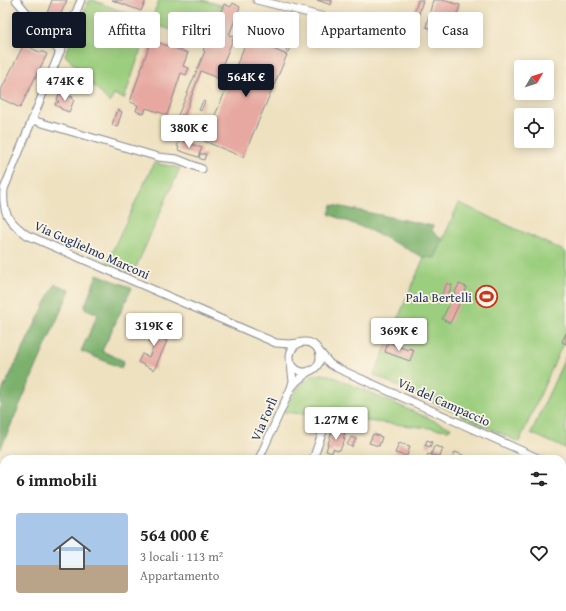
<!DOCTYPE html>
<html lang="it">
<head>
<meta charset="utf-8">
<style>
	:root { --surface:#fff; --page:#f6f6f6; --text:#222; --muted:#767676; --accent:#111827 }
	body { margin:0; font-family:"Gentium Book Plus",serif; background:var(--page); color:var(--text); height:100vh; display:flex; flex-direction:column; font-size:15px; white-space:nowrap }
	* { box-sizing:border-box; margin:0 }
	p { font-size:13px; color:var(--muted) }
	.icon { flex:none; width:22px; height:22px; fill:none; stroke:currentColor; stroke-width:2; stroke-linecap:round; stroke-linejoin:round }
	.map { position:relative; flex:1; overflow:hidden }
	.panel { position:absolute; left:0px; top:455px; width:566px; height:156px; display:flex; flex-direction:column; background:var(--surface); border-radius:12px 12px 0 0; box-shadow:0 2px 10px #0003 }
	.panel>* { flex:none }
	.guide { position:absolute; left:12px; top:12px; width:542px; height:36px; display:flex; gap:8px }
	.needle { width:26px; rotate:51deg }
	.fabs { position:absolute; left:514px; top:60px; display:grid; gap:8px }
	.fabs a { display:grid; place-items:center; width:40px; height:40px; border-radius:4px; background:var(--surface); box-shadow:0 2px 10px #0003; font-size:20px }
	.price { position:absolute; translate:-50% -34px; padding:0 9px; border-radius:4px; background:#fff; color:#222; font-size:13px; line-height:26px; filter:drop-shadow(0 1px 2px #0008) }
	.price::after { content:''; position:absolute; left:50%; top:24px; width:12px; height:9px; margin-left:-6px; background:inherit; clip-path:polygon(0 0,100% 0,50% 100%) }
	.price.active { background:var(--accent); color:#fff }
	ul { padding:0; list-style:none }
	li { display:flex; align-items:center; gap:12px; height:100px; padding:0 16px }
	li span { display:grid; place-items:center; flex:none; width:112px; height:80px; border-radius:4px; color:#555 }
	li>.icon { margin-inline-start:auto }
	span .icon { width:48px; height:48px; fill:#fffc; stroke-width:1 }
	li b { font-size:17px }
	h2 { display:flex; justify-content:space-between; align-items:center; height:48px; padding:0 16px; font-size:17px }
	.tag { padding:0 14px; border-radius:4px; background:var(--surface); box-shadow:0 2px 10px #0003; font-size:14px; line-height:36px }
	.tag.active { background:var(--accent); color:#fff }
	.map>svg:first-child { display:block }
	.green { fill:#9bce7e; stroke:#5b7e6e }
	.forest { fill:#7cb16d; stroke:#4c7066 }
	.building { fill:#e6a8a0 }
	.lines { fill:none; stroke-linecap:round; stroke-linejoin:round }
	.street-casing { stroke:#84888f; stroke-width:9 }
	.street { stroke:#fff; stroke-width:7 }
	.labels { text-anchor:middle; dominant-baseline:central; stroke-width:3.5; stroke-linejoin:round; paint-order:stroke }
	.street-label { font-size:13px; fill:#1b2f5e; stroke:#fcf5e5 }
	.poi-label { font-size:13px; fill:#1b2f5e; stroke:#fcf5e5; text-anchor:end }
</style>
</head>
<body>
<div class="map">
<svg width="566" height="611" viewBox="0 0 566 611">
	<rect width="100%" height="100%" fill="#fcf5e5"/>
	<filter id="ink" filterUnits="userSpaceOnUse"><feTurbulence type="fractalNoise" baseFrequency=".025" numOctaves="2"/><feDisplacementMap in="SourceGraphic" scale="8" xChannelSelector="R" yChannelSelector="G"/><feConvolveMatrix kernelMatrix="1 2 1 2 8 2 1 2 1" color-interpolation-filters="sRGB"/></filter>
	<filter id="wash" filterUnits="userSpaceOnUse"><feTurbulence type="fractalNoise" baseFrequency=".012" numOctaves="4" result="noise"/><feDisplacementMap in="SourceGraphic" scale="16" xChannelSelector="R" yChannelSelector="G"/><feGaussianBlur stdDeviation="0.9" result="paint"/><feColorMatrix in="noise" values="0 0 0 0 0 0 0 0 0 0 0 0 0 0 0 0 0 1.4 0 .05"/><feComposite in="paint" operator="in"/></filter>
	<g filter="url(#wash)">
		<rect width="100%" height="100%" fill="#eee1c0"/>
		<g class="green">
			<polygon points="89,0 93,0 150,23 159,0 203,0 223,6 208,42 150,23 124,99 114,94 110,103 65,55"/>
			<polygon points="154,163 180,168 133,274 106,264"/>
			<polygon points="459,203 566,252 566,337 519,442 374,375 424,257 435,257"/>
			<polygon points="566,356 566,449 531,433"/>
			<path d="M321,374L329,375L451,428L448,430L284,412C293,395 300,377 321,374Z"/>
		</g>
		<g class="forest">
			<polygon points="332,205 433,226 432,231 443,240 435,258 423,257 371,231 329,214"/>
			<polygon points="97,274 132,288 102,351 124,361 121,368 81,351 98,314 84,308"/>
			<polygon points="55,284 70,290 0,450 0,395"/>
		</g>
		<g id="blocks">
			<g class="building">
				<polygon points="52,0 67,0 56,25 51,23 53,19 46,16"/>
				<polygon points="112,0 146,0 141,11"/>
				<polygon points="317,0 332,0 331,5"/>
				<polygon points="418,0 423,0 419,14 414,13"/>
				<polygon points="433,0 443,0 460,5 455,22 453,21 449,34 426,27"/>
				<polygon points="233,3 240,7 229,35 234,37 217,78 201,71 184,116 181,115 177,126 174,125 205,51 203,50 205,46 206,47 224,4 231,7"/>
				<polygon points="265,31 289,42 291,46 288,52 286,51 287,46 263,35"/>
				<polygon points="248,38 287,55 243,157 204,141"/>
				<polygon points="151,40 188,53 183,66 189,68 186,75 181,73 167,115 146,108 144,114 136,111 138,105 130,102"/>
				<polygon points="24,44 41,53 41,51 47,54 20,108 0,98 0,92"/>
				<polygon points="59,94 73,97 72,99 74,100 69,112 61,109 61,108 55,105 56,102 58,103 59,101 57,100"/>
				<polygon points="203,101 205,102 201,111 199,110"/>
				<polygon points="118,110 122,112 117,127 112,125 116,112 117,113"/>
				<polygon points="180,140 202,148 198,157 178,150 179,147 177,146"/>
				<polygon points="200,154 206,154 204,160 199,158"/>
				<polygon points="447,283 452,285 445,302 439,300"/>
				<polygon points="459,284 467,287 450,323 442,319"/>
				<polygon points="152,321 164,327 159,338 167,341 154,370 138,362 142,354 149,357 154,345 149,342 152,336 147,334"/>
				<polygon points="566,333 566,344 562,342"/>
				<polygon points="388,342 408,350 409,348 414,350 410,361 385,352"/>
				<polygon points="333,427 345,433 343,438 345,439 340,450 338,450 338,451 333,449 332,453 326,451"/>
				<polygon points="373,434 382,437 379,446 369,443"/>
				<polygon points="351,437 356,439 352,447 347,445"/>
				<polygon points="427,440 432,442 430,447 425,445"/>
				<polygon points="399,443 410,446 407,456 395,453"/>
				<polygon points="434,446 443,448 440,457 432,455 431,459 426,459 428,454 431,455"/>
				<polygon points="455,452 463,455 461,459 452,459"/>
				<polygon points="562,555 566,557 566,563 562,562"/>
				<polygon points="562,568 566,569 566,582 562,580"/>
				<polygon points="562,593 566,594 563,604 562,603"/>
				<polygon points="115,607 147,607 156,611 113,611"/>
				<polygon points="258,607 305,607 315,611 257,611"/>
				<polygon points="390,607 400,611 389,611"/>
				<polygon points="474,607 487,607 485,611"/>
				<polygon points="500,607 513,607 512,611 499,611"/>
			</g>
		</g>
	</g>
	<g filter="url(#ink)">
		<use href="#blocks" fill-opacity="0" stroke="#84888f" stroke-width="1"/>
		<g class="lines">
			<defs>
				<g id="street">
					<polyline points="16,0 60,52"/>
					<path d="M81,0L4,189C2,213 8,221 27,235L276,343L289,344L299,343"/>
					<polyline points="257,0 332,19"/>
					<polyline points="32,120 158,157 177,159 202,169"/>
					<circle cx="305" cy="357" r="15"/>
					<polyline points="319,351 330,364 337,368 540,459"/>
					<polyline points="292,387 296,382 309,371"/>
					<polyline points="259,459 291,388 293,381 291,364"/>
					<polyline points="313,459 328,417"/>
					<polyline points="562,469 566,471"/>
					<polyline points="562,518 566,508"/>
					<polyline points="421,607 435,611"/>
					<polyline points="191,611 193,607"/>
					<polyline points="379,611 381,607"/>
					<polyline points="525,611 527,607"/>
				</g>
			</defs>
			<use href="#street" class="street-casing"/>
			<use href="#street" class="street"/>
		</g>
	</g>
	<defs>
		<symbol id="stadium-ring" viewBox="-11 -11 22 22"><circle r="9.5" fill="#fcf5e5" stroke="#c8321e" stroke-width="1.5"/><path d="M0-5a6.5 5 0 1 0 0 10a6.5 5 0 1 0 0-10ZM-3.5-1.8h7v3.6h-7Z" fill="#c8321e"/></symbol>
	</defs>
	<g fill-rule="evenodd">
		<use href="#stadium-ring" x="474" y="284" width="25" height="25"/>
	</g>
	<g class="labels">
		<g class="street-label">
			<text transform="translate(92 250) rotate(24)">Via Guglielmo Marconi</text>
			<text transform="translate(444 402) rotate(24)">Via del Campaccio</text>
			<text transform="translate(264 419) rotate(-66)">Via Forlì</text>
		</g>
		<g class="poi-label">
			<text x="472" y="297">Pala Bertelli</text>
		</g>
	</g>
</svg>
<div class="fabs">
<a><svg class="needle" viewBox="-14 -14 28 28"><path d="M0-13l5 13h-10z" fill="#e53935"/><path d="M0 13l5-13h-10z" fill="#767676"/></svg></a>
<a><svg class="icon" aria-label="locate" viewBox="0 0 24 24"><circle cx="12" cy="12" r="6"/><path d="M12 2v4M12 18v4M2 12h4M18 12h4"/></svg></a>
</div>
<b class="price active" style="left:246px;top:98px">564K €</b>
<b class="price" style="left:65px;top:102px">474K €</b>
<b class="price" style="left:189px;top:149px">380K €</b>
<b class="price" style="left:154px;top:347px">319K €</b>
<b class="price" style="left:399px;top:352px">369K €</b>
<b class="price" style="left:336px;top:441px">1.27M €</b>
<div class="guide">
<a class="tag active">Compra</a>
<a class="tag">Affitta</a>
<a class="tag">Filtri</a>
<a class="tag">Nuovo</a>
<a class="tag">Appartamento</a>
<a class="tag">Casa</a>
</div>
<section class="panel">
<h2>6 immobili<svg class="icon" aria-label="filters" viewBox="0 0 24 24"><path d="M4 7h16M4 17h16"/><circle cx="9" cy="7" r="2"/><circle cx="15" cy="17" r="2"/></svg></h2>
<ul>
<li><span style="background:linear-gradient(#a9c7e8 65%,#b9a48a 0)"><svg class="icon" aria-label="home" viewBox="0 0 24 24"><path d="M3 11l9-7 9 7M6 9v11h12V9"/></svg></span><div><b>564 000 €</b><p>3 locali · 113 m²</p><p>Appartamento</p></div><svg class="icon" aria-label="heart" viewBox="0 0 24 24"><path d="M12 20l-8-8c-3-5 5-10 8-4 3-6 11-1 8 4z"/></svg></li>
</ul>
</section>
</div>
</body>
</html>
